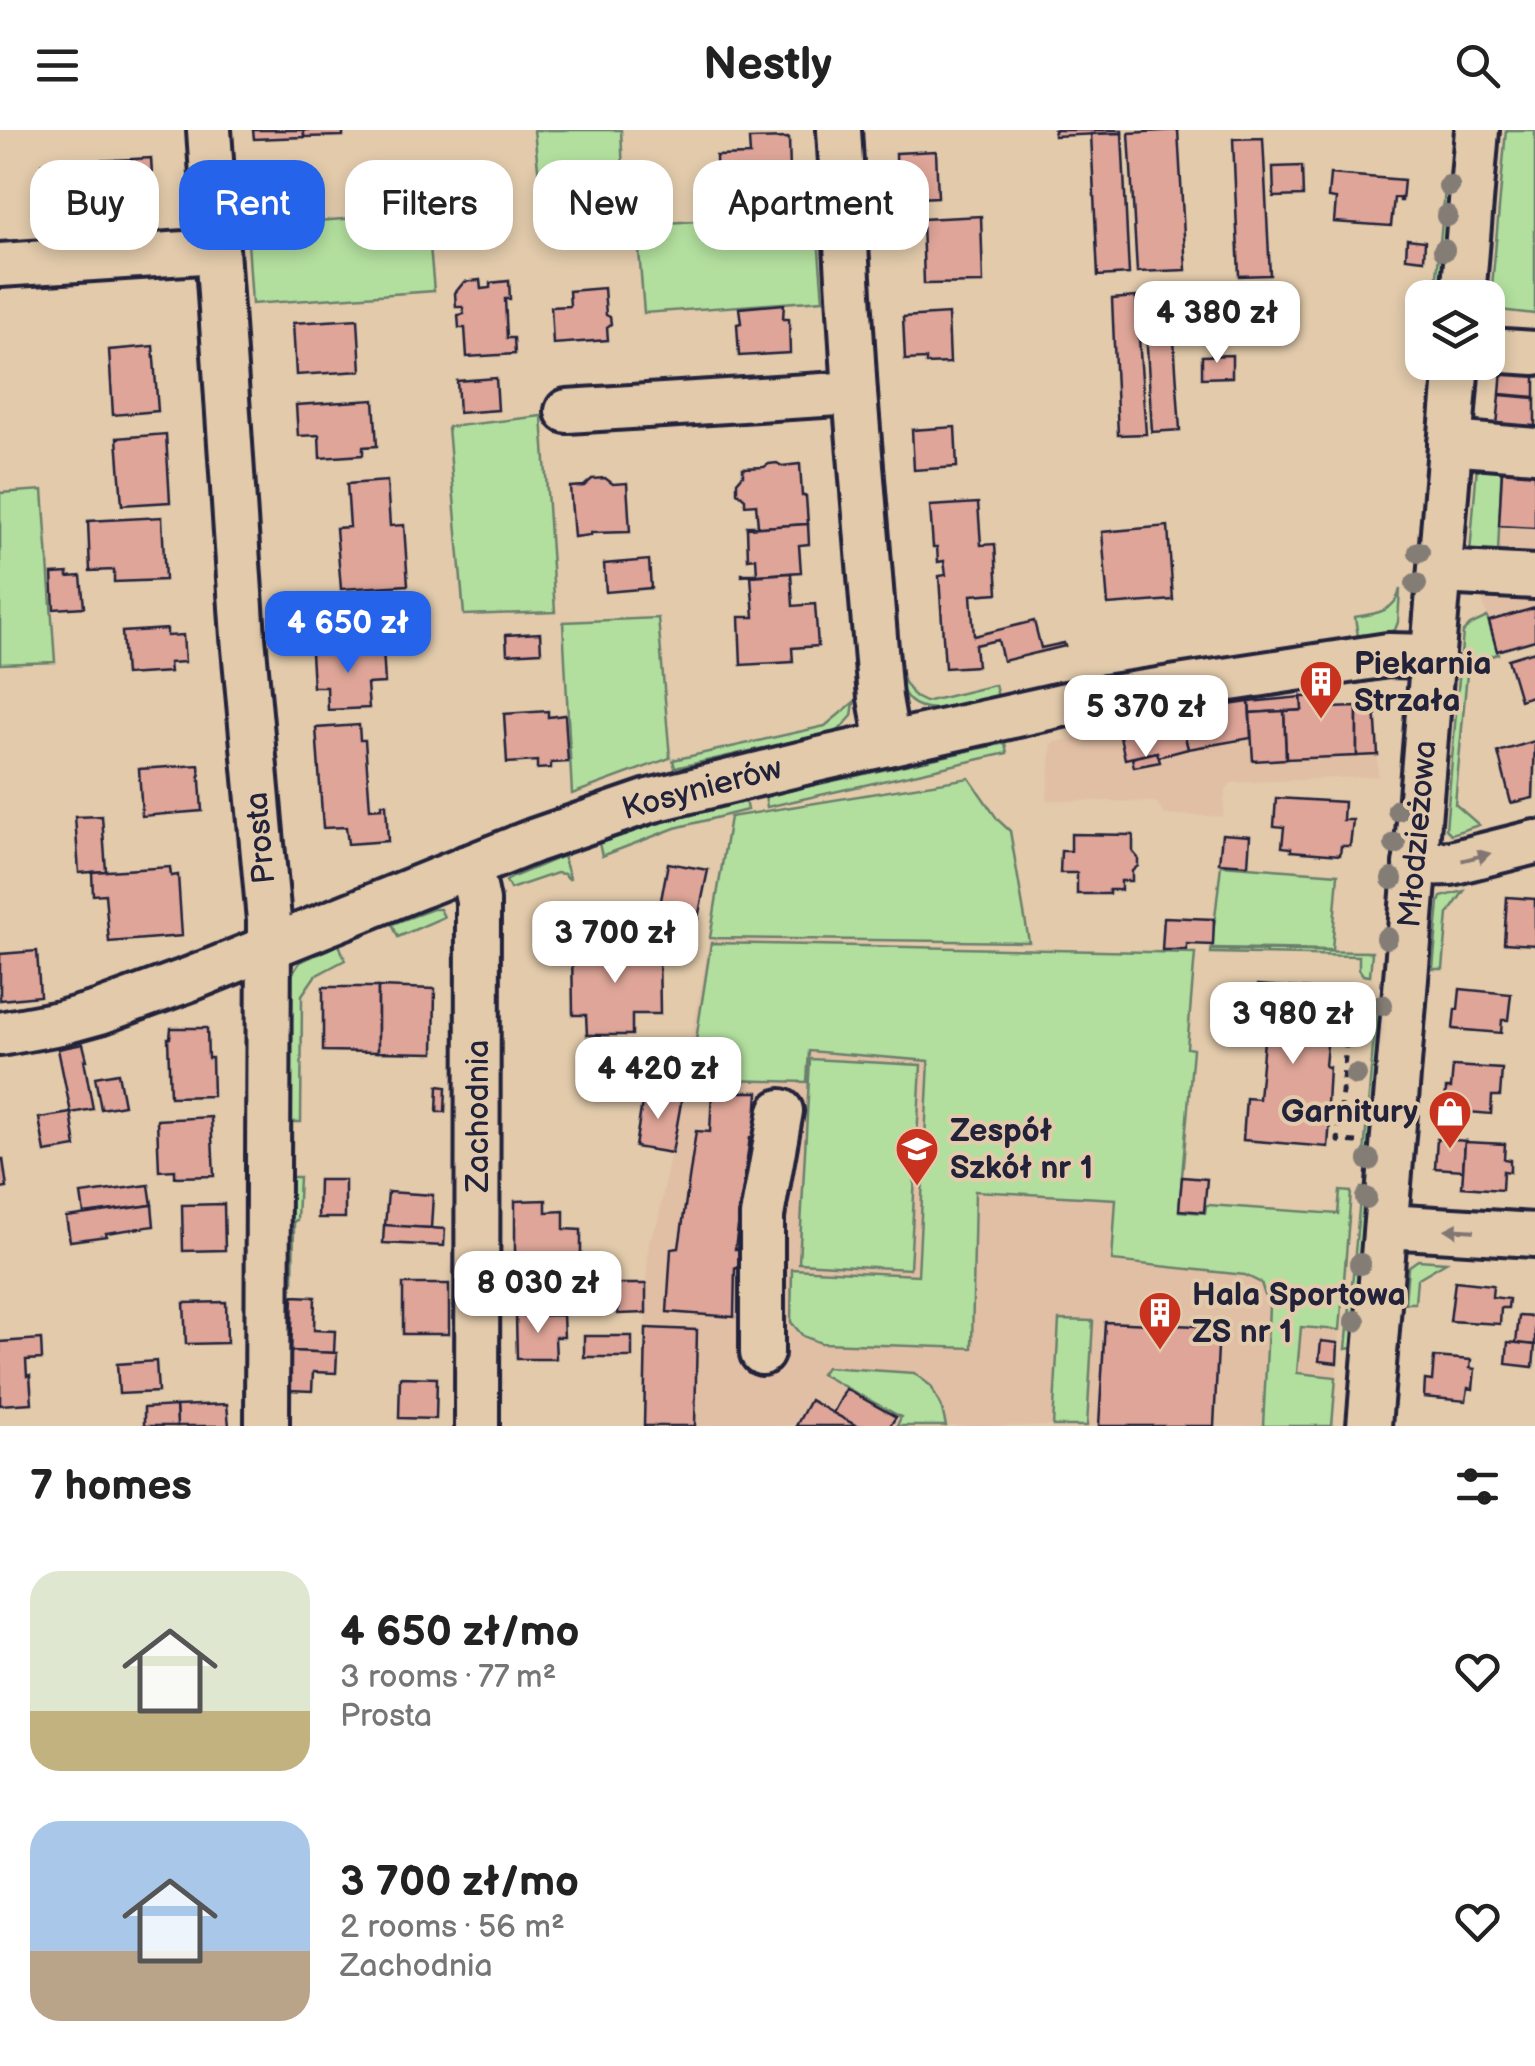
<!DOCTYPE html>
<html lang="en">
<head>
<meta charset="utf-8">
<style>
	:root { --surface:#fff; --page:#f6f6f6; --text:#222; --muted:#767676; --accent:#2563eb }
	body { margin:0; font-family:"Balsamiq Sans",sans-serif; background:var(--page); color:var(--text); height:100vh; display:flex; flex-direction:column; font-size:38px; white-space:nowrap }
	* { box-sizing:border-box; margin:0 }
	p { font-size:32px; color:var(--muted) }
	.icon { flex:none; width:55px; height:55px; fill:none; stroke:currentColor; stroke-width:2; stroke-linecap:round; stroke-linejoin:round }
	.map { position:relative; height:1296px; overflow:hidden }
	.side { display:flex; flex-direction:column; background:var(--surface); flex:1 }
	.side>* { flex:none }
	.banner { position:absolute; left:30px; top:30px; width:1000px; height:90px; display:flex; gap:20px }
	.buttons { position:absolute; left:1405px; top:150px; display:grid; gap:20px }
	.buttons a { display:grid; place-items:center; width:100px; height:100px; border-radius:20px; background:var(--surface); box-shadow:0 5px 15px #0003; font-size:50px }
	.price { position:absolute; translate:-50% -85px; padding:0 22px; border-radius:20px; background:#fff; color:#222; font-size:32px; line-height:65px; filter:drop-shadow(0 2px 5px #0008) }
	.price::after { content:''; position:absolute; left:50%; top:60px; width:30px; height:22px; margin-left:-15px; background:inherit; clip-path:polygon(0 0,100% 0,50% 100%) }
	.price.selected { background:var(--accent); color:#fff }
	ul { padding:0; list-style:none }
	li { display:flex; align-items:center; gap:30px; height:250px; padding:0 30px }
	li span { display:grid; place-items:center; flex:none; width:280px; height:200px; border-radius:30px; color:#555 }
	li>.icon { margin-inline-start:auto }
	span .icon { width:120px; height:120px; fill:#fffc; stroke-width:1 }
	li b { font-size:42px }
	h2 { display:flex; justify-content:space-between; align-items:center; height:120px; padding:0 30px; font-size:42px }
	.chip { padding:0 35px; border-radius:30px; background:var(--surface); box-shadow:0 5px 15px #0003; font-size:35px; line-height:90px }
	.chip.selected { background:var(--accent); color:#fff }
	header { display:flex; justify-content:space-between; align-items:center; height:130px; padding:0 30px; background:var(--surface); font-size:45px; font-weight:700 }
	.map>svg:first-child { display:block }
	.built { fill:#e1bfa5 }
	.green { fill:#b2df9e; stroke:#6a806c; stroke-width:2.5 }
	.building { fill:#dea598; stroke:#22223b; stroke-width:2.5 }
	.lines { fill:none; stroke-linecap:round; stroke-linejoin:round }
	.minor-casing { stroke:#22223b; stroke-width:50 }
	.path { stroke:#22223b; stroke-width:5; stroke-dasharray:8 8; stroke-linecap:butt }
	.minor { stroke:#e2caab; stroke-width:42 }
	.tree { fill:#847d76 }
	.oneway { fill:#827673 }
	.labels { text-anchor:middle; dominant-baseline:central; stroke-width:8; stroke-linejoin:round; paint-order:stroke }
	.poi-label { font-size:32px; font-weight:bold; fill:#22223b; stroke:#e2caab; text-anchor:start }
	.street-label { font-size:32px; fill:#22223b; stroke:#e2caab }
</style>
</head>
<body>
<header><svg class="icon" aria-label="menu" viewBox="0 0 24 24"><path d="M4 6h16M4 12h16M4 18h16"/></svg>Nestly<svg class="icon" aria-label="search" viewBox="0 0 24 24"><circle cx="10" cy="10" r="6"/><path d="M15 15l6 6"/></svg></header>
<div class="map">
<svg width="1535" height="1296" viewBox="0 0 1535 1296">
	<rect width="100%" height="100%" fill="#e2caab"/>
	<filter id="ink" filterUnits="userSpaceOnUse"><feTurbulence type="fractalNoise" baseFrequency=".01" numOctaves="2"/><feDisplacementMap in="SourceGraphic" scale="20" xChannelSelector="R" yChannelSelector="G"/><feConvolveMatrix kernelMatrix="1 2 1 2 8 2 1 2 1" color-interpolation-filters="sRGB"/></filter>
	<g filter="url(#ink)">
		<g class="built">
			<polygon points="1501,229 1535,231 1535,511 1497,521 1481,465"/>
			<polygon points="1330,566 1331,578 1375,576 1378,646 1231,653 1225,661 1223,686 1165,685 1156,672 1047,670 1052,613 1179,582 1225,574"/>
			<polygon points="710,808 1035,821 1166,1092 1349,1095 1332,1296 644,1296 646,1154 649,1112 658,1091"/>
		</g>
		<g class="green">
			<polygon points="534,0 621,0 624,64 541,67"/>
			<polygon points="1506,0 1535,0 1535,184 1490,179"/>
			<polygon points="1446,48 1452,49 1445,162 1440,167 1435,168"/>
			<polygon points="427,83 434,161 252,174 247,96"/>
			<polygon points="816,83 823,170 644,183 637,95"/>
			<polygon points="542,286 555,482 464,485 448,297"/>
			<polygon points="1502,330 1498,423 1497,426 1470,424 1477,335"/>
			<polygon points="43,360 55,532 0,534 0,363"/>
			<path d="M1400,459L1398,492L1395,500L1371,506H1358L1355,487C1375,484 1396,482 1400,459Z"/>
			<polygon points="1487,487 1498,524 1468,532 1455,674 1479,695 1451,704 1446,699 1463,502 1470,495"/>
			<polygon points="658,488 670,628 572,664 563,492"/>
			<path d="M900,551H904L915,567L925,572L995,555L998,567C967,574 908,597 900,551Z"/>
			<polygon points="1249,568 1249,572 1180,582 1084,606 1082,596"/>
			<polygon points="854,572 852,586 838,601 675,638 673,630 825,596"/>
			<polygon points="1005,613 1007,623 767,677 765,666"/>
			<polygon points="969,648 998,690 1010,701 1029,812 710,808 730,687"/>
			<polygon points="745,670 747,680 675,698 602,726 599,713 653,695"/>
			<polygon points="563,726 570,748 569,749 564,744 557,743 510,759 506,751 513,747"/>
			<polygon points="1221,735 1338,744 1332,820 1214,818 1213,820 1372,822 1370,846 1363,845 1359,839 1359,826 1211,823"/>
			<polygon points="1464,761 1448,784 1443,839 1433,839 1439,772 1441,767"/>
			<polygon points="433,779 440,779 444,787 398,807 392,794"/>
			<polygon points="711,813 1195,823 1187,918 1193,919 1179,1081 1205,1083 1206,1075 1208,1075 1338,1084 1340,1061 1351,1062 1340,1200 1301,1197 1297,1243 1336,1247 1332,1296 1263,1296 1269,1177 1261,1153 1245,1145 1112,1131 1116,1069 975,1061 972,1218 821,1213 803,1206 791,1192 792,1139 918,1145 929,931 809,921 807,952 690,949"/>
			<polygon points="339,814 345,830 315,846 302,865 301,992 286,992 291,846 300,832"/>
			<polygon points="1377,868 1383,868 1369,1037 1363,1037"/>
			<polygon points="810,929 921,935 910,1139 799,1133"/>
			<polygon points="289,1047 299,1047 297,1090 294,1091 293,1152 287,1152"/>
			<polygon points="1361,1058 1368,1058 1358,1217 1346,1219"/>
			<polygon points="1418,1130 1446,1132 1417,1149 1415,1173 1405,1173 1408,1137"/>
			<polygon points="1059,1190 1093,1191 1087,1296 1053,1296"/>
			<polygon points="826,1237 914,1243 931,1256 942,1279 946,1296 897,1296 901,1287 821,1244"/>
		</g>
		<g class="building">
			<polygon points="253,0 304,0 304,7 254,9"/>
			<polygon points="304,0 343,0 343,6 304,7"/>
			<polygon points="1054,0 1122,0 1122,3 1054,6"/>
			<polygon points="1178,0 1186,140 1137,142 1129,3"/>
			<polygon points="1122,3 1129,144 1098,146 1091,4"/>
			<polygon points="789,8 790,42 774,43 775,68 717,70 716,26 750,25 749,9"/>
			<polygon points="1263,8 1270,145 1239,146 1233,9"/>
			<polygon points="936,21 938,67 897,69 896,23"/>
			<polygon points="151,28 154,76 119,79 116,30"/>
			<polygon points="116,30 119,79 83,82 79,31"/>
			<polygon points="79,31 83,82 47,85 42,34"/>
			<polygon points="1302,36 1303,66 1274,67 1273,37"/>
			<polygon points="1330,44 1404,50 1402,71 1400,71 1400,68 1394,68 1391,96 1334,92 1336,69 1328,68"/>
			<polygon points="981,86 983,153 924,154 922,89"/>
			<polygon points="1407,109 1425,111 1424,130 1406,128"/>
			<polygon points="480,150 481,159 490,158 490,153 509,151 510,169 505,169 507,208 514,208 515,224 467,227 465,198 459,198 458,185 464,184 463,177 456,177 455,163 464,152"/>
			<polygon points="604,158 606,185 610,187 611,194 607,197 608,210 553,214 551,177 570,176 569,161"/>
			<polygon points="1171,164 1180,300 1152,302 1144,166"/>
			<polygon points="1136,167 1146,304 1118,305 1112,169"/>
			<polygon points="784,174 783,189 789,189 790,223 739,226 737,194 741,193 739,178"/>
			<polygon points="948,184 950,233 926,234 926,229 905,230 903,187"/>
			<polygon points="358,189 361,241 296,245 293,193"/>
			<polygon points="153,216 158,281 113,285 109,220"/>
			<polygon points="1232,225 1232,247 1202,248 1202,226"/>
			<polygon points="1502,238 1535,241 1535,267 1500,264"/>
			<polygon points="496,248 498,280 459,283 457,251"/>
			<polygon points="1500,265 1535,268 1535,299 1497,296"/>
			<polygon points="374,270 377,316 363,317 363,325 320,328 319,305 298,306 296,275"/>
			<polygon points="955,297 957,337 914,340 912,300"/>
			<polygon points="166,304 170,372 122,375 117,308"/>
			<polygon points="777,333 782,336 800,334 802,366 806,366 808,394 747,398 747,396 758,396 756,374 745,375 745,369 737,362 737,352 743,345 743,338 764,337 769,334"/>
			<polygon points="1502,341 1535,343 1535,398 1499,396"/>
			<polygon points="605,348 613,354 627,353 630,402 591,403 591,405 574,407 570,357 584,356 592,349"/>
			<polygon points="387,351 390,396 404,395 408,455 341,459 336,398 350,397 347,354"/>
			<polygon points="978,373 981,415 995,414 998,463 971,465 974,506 1034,491 1041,518 1064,513 1065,516 1003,531 998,510 975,515 977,536 945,538 939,446 946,445 944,431 938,432 937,417 933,417 930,376"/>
			<polygon points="162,387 165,450 114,452 114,440 90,441 88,391"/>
			<polygon points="808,394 809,414 799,415 801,442 742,446 742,444 757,444 756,428 748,429 747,398"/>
			<polygon points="1168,396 1173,470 1108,475 1102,402"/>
			<polygon points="649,430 651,458 606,462 604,434"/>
			<polygon points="68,443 68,447 81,446 84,477 54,479 52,444"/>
			<polygon points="791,443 793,476 815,474 818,516 792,518 793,532 741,535 739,487 754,487 751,446"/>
			<polygon points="1535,478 1535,510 1497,521 1489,491"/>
			<polygon points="167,499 167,506 183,505 185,532 169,533 170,542 125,545 122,502"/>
			<polygon points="540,503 541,522 507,524 506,505"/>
			<polygon points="383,518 385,553 367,554 369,578 328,580 327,557 313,557 311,523"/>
			<polygon points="1535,521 1535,565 1520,570 1508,529"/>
			<polygon points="1330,566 1330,578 1357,577 1357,626 1286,629 1284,581 1302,580 1301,567"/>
			<polygon points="1301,567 1302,580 1250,583 1249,572"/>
			<polygon points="1249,572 1251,608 1188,619 1179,582"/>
			<polygon points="1375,576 1378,625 1357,626 1357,577"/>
			<polygon points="548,581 548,587 565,585 568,632 551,633 551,638 537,639 537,631 507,633 504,584"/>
			<polygon points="1284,581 1286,629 1253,631 1250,583"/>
			<polygon points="1179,582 1188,619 1158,627 1157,622 1125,629 1118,598"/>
			<polygon points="359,595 360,610 365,610 370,679 382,678 382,674 386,674 388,711 348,714 346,697 323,698 316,598"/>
			<polygon points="1535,611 1533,668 1511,673 1498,622"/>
			<polygon points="1157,622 1160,632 1134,637 1132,628"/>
			<polygon points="199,635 202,681 142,686 139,639"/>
			<polygon points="1276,668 1344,672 1343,690 1353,690 1350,716 1341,716 1340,725 1291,721 1291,718 1282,717 1284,697 1274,696"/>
			<polygon points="102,686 106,741 79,743 75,687"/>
			<polygon points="1071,704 1133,705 1133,722 1138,728 1138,736 1132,741 1132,751 1121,751 1121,760 1109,760 1109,764 1077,764 1077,743 1060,743 1061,721 1071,721"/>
			<polygon points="1222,704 1250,706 1248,735 1219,733"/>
			<polygon points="668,733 708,740 697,793 658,786"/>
			<polygon points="170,737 171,746 178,745 182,806 109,812 105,764 93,765 92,742"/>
			<polygon points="1507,767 1535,769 1535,815 1504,813"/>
			<polygon points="1164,787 1214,789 1213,815 1187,814 1187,820 1162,820"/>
			<polygon points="659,816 660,884 632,884 632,905 587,905 586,885 573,885 572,817"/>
			<polygon points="37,821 40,866 0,870 0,824"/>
			<polygon points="1258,855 1309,859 1309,864 1342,866 1339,905 1328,904 1325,936 1329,937 1327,975 1331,976 1328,1017 1243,1010 1246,968 1259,969 1265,898 1254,897"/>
			<polygon points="323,857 378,857 378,922 323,921"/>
			<polygon points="378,857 435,859 434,923 378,922"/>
			<polygon points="1460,859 1511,864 1508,890 1502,890 1501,903 1453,899 1455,879 1458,879"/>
			<polygon points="171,898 207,898 208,928 212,928 213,966 170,967 168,908 170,908"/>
			<polygon points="83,914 87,930 84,930 93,979 71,983 58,919"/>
			<polygon points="1453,936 1502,939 1500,966 1492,966 1491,984 1445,980 1446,958 1451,958"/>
			<polygon points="118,943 124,975 101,979 95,947"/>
			<polygon points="438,956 446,957 445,982 437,982"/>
			<polygon points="644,960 682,967 672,1023 635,1017"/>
			<polygon points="712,962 758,962 755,1006 750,1007 735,1119 744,1119 744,1139 735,1138 734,1187 667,1182 671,1119 679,1118 696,1001 710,1002"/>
			<polygon points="71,983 76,1017 45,1022 39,988"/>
			<polygon points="211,987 214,1046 175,1047 175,1040 159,1041 157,990"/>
			<polygon points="1437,1009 1468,1011 1465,1012 1463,1040 1435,1038"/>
			<polygon points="1465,1012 1505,1014 1504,1029 1510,1030 1510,1042 1503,1041 1502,1060 1462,1057"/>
			<polygon points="0,1029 3,1029 7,1058 0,1059"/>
			<polygon points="1182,1047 1207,1049 1204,1082 1179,1080"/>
			<polygon points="319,1050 345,1050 345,1088 318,1088"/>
			<polygon points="149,1055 152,1075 84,1084 81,1064"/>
			<polygon points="388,1062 433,1065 431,1098 385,1096"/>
			<polygon points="546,1070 546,1082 564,1081 564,1099 581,1100 581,1147 570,1147 569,1158 544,1157 543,1170 508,1169 509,1128 515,1127 515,1071"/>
			<polygon points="224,1074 225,1120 183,1121 182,1075"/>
			<polygon points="152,1075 154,1096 106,1103 107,1106 70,1111 66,1087"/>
			<polygon points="384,1095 445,1099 444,1116 383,1113"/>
			<polygon points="1455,1151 1493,1155 1492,1167 1509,1169 1508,1178 1501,1178 1500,1194 1450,1191"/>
			<rect x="403" y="1154" width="46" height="50"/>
			<polygon points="618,1154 646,1154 646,1183 618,1184"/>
			<polygon points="293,1166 315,1167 314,1200 335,1201 334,1223 291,1221"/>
			<polygon points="226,1172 227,1213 186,1214 184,1173"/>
			<polygon points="563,1185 564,1207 555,1207 556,1229 517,1229 516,1186"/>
			<polygon points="1519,1186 1535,1187 1535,1215 1516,1213"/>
			<polygon points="1105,1192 1219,1197 1214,1296 1099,1296"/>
			<polygon points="646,1198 697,1200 695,1296 644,1296"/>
			<rect x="584" y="1206" width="48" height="21"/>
			<polygon points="41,1209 42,1229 26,1230 27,1246 30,1245 32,1273 0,1275 0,1212"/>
			<polygon points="1321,1211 1338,1213 1337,1233 1319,1231"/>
			<polygon points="1508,1212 1535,1215 1533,1237 1506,1234"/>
			<polygon points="291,1221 337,1223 336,1243 313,1242 312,1261 289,1260"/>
			<polygon points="1434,1227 1471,1230 1470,1238 1475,1239 1473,1259 1468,1258 1466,1271 1424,1267 1425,1250 1432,1251"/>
			<polygon points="156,1231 158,1262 119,1264 117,1234"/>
			<polygon points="400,1247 437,1248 436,1289 399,1288"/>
			<polygon points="846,1259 896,1287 890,1296 857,1296 833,1283"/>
			<polygon points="810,1270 833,1283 857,1296 796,1296"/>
			<polygon points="227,1274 229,1296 177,1296 176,1276"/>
			<polygon points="176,1276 177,1296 144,1296 144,1278"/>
		</g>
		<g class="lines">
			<defs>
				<g id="minor">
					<polyline points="209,0 243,507 269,790 267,1296"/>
					<polyline points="839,0 855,263 880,568 888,614"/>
					<polyline points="0,135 217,121"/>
					<polyline points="1463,168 1477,0"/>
					<polyline points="1488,220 1535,223"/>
					<polyline points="567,281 855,263"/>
					<polyline points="1450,313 1535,320"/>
					<polyline points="1440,442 1535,447"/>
					<polyline points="1415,734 1451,733 1535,712"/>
					<polyline points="467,737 475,757 478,771 477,1296"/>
					<polyline points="0,904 60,893 100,882 193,848 533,711 649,671 820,629 1066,574 1388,525 1433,526"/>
					<polyline points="1386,1096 1535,1105"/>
					<polyline points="762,1223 762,1086 781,981"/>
					<polyline points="1369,1296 1457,232"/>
				</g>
			</defs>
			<use href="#minor" class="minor-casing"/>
			<polyline class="path" points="1357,1012 1338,1011 1350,866 1370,867"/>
			<use href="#minor" class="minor"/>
		</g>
		<g class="tree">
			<circle cx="1449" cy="56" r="11"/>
			<circle cx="1447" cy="86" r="11"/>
			<circle cx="1444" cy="120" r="11"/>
			<circle cx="1419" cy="422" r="11"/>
			<circle cx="1416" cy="454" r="11"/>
			<circle cx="1398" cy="680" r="11"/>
			<circle cx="1395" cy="714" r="11"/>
			<circle cx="1392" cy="749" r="11"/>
			<circle cx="1387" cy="808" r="11"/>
			<circle cx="1382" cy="875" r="11"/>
			<circle cx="1359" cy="900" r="11"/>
			<circle cx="1356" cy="945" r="11"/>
			<circle cx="1369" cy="1030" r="11"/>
			<circle cx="1366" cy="1068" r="11"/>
			<circle cx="1360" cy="1134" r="11"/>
			<circle cx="1355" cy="1191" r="11"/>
		</g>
		<defs><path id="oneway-solid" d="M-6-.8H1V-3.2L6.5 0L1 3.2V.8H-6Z" transform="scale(2.5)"/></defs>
		<g class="oneway">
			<use href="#oneway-solid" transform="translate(1476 727) rotate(-14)"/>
			<use href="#oneway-solid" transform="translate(1460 1100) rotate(-177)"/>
		</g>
	</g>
	<defs>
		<symbol id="building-pin" viewBox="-11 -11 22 30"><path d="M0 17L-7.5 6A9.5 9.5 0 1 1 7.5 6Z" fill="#c8321e" stroke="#e2caab"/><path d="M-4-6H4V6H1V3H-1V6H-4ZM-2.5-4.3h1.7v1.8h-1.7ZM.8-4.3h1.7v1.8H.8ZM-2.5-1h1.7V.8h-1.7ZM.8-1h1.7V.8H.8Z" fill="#fff"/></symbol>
		<symbol id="shop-pin" viewBox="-11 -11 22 30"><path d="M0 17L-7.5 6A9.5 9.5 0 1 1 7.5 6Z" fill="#c8321e" stroke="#e2caab"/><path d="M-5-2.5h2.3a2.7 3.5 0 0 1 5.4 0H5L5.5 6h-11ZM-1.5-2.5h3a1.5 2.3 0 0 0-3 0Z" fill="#fff"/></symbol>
		<symbol id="school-pin" viewBox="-11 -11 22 30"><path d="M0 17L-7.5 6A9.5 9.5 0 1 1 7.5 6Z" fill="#c8321e" stroke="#e2caab"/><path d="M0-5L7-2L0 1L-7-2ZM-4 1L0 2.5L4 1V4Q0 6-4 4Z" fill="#fff"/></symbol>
	</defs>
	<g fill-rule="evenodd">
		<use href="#building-pin" x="1296" y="527" width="50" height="68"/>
		<use href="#shop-pin" x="1425" y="957" width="50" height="68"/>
		<use href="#school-pin" x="892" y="994" width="50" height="68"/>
		<use href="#building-pin" x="1135" y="1158" width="50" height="68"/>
	</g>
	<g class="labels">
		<g class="poi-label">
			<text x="1354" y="534">Piekarnia<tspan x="1354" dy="37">Strzała</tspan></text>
			<text x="1418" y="982" text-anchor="end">Garnitury</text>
			<text x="950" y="1001">Zespół<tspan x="950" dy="37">Szkół nr 1</tspan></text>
			<text x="1192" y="1165">Hala Sportowa<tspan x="1192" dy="37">ZS nr 1</tspan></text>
		</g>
		<g class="street-label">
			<text transform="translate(702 659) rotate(-15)">Kosynierów</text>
			<text transform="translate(1418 704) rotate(-85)">Młodzieżowa</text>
			<text transform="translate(261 708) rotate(-95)">Prosta</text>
			<text transform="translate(478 986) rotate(-90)">Zachodnia</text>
		</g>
	</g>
</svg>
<div class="buttons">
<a><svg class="icon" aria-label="layers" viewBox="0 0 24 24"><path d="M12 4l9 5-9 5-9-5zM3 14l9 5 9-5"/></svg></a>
</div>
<b class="price" style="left:1217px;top:236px">4 380 zł</b>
<b class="price selected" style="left:348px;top:546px">4 650 zł</b>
<b class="price" style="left:1146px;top:630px">5 370 zł</b>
<b class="price" style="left:615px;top:856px">3 700 zł</b>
<b class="price" style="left:1293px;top:937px">3 980 zł</b>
<b class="price" style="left:658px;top:992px">4 420 zł</b>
<b class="price" style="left:538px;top:1206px">8 030 zł</b>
<div class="banner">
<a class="chip">Buy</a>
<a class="chip selected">Rent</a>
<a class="chip">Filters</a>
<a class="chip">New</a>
<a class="chip">Apartment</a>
</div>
</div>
<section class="side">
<h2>7 homes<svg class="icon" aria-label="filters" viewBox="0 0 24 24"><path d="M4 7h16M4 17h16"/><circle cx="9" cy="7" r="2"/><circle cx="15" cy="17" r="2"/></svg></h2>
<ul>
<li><span style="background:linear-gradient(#dfe7d0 70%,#c2b280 0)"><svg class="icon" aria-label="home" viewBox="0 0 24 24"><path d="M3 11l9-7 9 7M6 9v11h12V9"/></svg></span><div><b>4 650 zł/mo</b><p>3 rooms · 77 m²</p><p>Prosta</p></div><svg class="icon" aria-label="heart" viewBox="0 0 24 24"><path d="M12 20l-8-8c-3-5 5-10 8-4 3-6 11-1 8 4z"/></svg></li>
<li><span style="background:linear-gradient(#a9c7e8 65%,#b9a48a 0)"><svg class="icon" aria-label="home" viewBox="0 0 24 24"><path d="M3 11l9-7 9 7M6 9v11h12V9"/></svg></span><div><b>3 700 zł/mo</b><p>2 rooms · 56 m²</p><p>Zachodnia</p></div><svg class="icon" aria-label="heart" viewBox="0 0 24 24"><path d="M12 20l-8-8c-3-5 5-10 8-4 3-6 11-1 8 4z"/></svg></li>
</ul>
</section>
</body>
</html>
